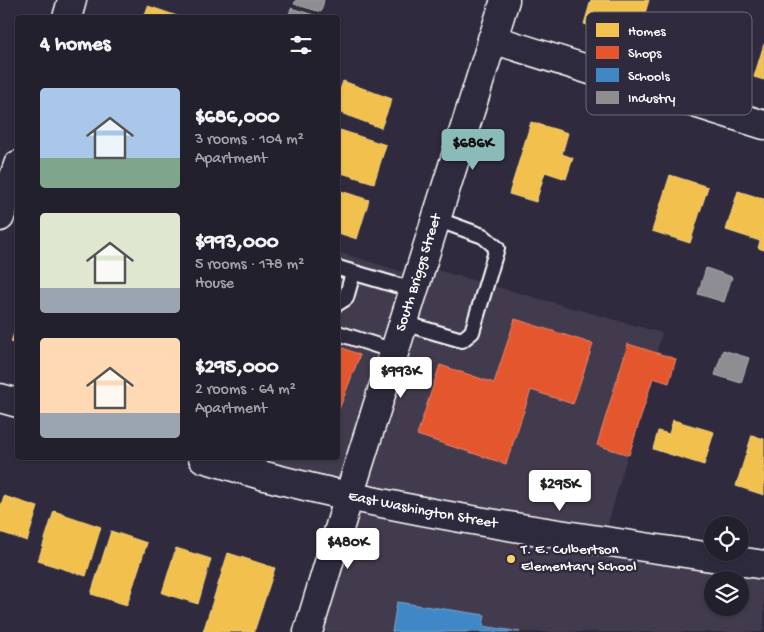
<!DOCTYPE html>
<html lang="en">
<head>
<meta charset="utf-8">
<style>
	:root { --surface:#23202e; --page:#2b2836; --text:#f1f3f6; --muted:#a3a3aa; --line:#403e4a; --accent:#8bbbb9 }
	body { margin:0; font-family:"Gochi Hand",sans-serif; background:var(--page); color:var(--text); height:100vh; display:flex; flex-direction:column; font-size:19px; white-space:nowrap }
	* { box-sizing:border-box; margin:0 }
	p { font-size:16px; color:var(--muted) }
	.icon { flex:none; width:28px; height:28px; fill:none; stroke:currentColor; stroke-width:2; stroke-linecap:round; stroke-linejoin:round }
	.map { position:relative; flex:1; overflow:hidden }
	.sheet { position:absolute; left:15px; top:15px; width:325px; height:445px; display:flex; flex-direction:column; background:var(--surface); border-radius:5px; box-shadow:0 1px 4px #0004,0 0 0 1px var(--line) }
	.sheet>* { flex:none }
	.fabs { position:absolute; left:704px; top:516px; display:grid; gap:10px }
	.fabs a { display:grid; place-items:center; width:45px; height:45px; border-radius:50%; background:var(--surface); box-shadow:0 1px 4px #0004,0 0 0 1px var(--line); font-size:25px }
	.price { position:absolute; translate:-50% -42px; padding:0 11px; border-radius:5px; background:#fff; color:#222; font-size:16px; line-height:32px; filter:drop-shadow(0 1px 2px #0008) }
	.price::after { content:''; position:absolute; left:50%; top:30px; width:15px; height:11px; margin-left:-8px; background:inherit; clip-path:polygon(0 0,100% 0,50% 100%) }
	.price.active { background:var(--accent); color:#111 }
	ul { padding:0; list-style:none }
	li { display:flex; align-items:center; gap:15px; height:125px; padding:0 25px }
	li span { display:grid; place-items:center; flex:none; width:140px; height:100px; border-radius:5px; color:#555 }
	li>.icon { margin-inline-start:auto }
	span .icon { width:60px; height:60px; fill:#fffc; stroke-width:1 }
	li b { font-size:21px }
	h2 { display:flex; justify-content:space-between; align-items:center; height:60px; padding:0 25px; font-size:21px }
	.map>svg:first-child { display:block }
	.built { fill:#433a4e; fill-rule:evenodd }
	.homes { fill:#f2c14e; stroke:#f6d483 }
	.shops { fill:#e4572e; stroke:#ec896d }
	.schools { fill:#3f88c5; stroke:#79acd6 }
	.industry { fill:#8d8d92; stroke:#afafb3 }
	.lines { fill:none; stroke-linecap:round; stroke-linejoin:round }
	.lane-casing { stroke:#fff; stroke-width:18 }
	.street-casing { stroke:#fff; stroke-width:31 }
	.secondary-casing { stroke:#fff; stroke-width:31 }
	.lane { stroke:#2f2a3d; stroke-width:14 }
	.street { stroke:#2f2a3d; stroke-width:28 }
	.secondary { stroke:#2f2a3d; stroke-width:28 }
	.poi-dot { fill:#ffd166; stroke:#2f2a3d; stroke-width:2 }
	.labels { text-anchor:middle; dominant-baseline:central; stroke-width:5; stroke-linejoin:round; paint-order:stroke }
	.street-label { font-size:15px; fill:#fff; stroke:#2f2a3d }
	.poi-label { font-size:15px; fill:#fff; stroke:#2f2a3d; text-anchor:start }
	.key { fill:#2f2a3d; stroke:#6d6a77; stroke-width:1 }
	.key-label { font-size:14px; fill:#fff }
</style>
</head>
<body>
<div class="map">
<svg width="764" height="632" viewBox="0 0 764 632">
	<rect width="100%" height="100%" fill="#2f2a3d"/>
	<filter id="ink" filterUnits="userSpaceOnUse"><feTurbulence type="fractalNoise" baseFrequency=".02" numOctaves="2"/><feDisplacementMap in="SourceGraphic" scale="10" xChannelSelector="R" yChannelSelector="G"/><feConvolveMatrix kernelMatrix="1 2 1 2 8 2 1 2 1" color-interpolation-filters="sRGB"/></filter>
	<g filter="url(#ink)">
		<path class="built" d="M338,252L429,280L433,269L662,333L602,545L764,572V624L762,632H316L354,505L231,458H338ZM712,580H740V608H712Z"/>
		<g class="homes">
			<polygon points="591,0 649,0 637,40 584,24"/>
			<polygon points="148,6 183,18 144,18"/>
			<polygon points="764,44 764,80 754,77"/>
			<polygon points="343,81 392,99 381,128 338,112 338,95"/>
			<polygon points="531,122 568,133 562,154 573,158 566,179 545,172 536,202 509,194"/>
			<polygon points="340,130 386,145 374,183 338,172 339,149 338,148 338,138"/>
			<polygon points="670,175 708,187 690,243 652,231"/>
			<polygon points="338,190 369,200 357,239 338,233"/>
			<polygon points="738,191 764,199 764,250 758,248 760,241 726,230"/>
			<polygon points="18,321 18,345 11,342"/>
			<polygon points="673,420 714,432 704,465 653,449 658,431 669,434"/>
			<polygon points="752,435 764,439 764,495 736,486"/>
			<polygon points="4,496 38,507 27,541 0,532 0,508"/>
			<polygon points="54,511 101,527 86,576 38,561"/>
			<polygon points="111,531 147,543 127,605 91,594"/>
			<polygon points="176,548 211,559 198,604 162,593"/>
			<polygon points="228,553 275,568 254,632 203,632"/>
		</g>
		<g class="shops">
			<polygon points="515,319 593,344 573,404 531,390 506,464 417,435 440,365 494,383"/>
			<polygon points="628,344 676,359 669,383 653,378 629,455 597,445"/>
			<polygon points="338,346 360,355 338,412"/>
		</g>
		<polygon class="schools" points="397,602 485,615 483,626 520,632 392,632"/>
		<g class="industry">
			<polygon points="296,0 324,0 321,12 294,4"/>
			<polygon points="291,8 317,16 316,18 288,18"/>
			<polygon points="706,268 732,277 724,302 698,294"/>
			<polygon points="723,350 749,358 741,383 715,375"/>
		</g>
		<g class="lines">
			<defs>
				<g id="lane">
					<polyline points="338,268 413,290"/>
					<polyline points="338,303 346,298 353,273"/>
					<polyline points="403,323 462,340 472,332 497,248 483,236 436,219"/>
					<polyline points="338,333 394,351"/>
				</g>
				<g id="street">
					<polyline points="67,18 72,0"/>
					<polyline points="492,39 764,125"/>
					<polyline points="0,217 18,165"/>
				</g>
				<g id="secondary">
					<polyline points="0,398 18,403"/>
					<path id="s1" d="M203,458C224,464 244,470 265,476C428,519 597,539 764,565"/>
					<path id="s2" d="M308,632L349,496L505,0"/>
				</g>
			</defs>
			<use href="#lane" class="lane-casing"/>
			<use href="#street" class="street-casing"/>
			<use href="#secondary" class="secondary-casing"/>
			<use href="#lane" class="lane"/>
			<use href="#street" class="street"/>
			<use href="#secondary" class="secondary"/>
		</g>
	</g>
	<circle class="poi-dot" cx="511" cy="559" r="5"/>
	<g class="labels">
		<g class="street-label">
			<text stroke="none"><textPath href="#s2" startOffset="376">South Briggs Street</textPath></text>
			<text stroke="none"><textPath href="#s1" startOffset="226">East Washington Street</textPath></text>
		</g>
		<g class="poi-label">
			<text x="521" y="550">T. E. Culbertson<tspan x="521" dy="17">Elementary School</tspan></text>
		</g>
	</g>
	<rect x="586" y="12" width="166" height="103" rx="8" class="key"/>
	<rect x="596" y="23" width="23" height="14" fill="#f2c14e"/>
	<rect x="596" y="46" width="23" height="13" fill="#e4572e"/>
	<rect x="596" y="68" width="23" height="14" fill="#3f88c5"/>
	<rect x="596" y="91" width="23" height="13" fill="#8d8d92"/>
	<g class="key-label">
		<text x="628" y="35">Homes</text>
		<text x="628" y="57">Shops</text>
		<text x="628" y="80">Schools</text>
		<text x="628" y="102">Industry</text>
	</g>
</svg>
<div class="fabs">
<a><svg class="icon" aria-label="locate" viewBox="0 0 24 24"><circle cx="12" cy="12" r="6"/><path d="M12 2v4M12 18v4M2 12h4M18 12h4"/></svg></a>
<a><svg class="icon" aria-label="layers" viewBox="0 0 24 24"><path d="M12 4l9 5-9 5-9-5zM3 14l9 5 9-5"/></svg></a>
</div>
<b class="price active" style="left:473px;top:171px">$686K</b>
<b class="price" style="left:401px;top:399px">$993K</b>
<b class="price" style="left:560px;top:512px">$295K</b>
<b class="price" style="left:348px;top:570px">$480K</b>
<section class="sheet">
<h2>4 homes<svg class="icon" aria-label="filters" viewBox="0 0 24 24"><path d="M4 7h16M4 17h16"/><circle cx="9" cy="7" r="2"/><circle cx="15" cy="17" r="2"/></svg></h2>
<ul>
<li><span style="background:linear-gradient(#a9c7e8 70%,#7fa58c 0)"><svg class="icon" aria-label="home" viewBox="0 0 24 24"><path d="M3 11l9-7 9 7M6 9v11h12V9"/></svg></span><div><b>$686,000</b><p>3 rooms · 104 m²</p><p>Apartment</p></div></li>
<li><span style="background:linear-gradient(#dfe7d0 75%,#9aa5b1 0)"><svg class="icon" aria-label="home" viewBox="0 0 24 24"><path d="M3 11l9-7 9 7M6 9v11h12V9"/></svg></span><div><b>$993,000</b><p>5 rooms · 178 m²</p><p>House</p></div></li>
<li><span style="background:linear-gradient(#ffd9b3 75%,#9aa5b1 0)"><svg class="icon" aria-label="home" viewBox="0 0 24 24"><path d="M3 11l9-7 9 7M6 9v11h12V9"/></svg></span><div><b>$295,000</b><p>2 rooms · 64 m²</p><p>Apartment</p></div></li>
</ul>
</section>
</div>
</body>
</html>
